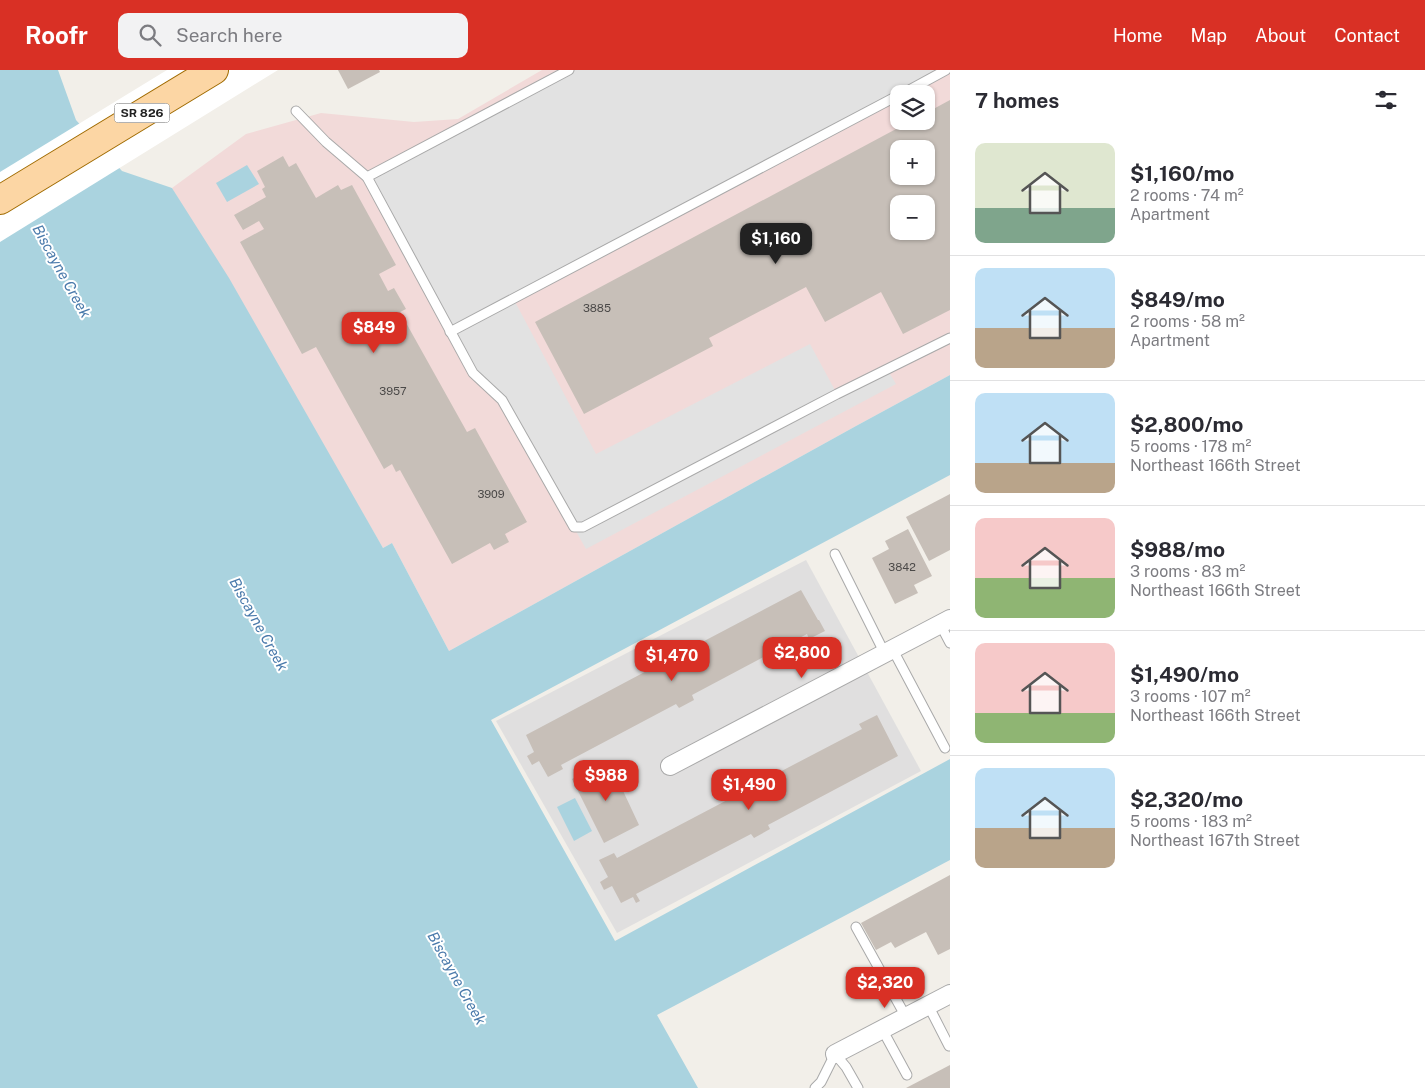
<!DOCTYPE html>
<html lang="en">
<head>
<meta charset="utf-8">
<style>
	:root { --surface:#fff; --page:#f2f2f3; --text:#2b2b33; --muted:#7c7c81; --line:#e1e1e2; --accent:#d93025 }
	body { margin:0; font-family:"Public Sans",sans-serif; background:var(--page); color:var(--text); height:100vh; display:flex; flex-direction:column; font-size:19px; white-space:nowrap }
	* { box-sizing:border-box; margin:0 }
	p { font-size:16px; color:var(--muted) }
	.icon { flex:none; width:28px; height:28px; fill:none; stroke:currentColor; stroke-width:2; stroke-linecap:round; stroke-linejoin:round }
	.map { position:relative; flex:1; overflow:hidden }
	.panel { display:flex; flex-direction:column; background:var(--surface); width:475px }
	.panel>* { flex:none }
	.controls { position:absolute; left:890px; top:15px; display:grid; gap:10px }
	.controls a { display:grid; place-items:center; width:45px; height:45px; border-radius:10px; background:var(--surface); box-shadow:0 1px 4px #0004; font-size:25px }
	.price { position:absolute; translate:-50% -42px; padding:0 11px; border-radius:10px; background:var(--accent); color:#fff; font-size:16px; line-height:32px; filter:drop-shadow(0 1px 2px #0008) }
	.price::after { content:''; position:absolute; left:50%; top:30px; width:15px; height:11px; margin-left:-8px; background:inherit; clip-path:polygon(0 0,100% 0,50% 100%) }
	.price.selected { background:#222; color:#fff }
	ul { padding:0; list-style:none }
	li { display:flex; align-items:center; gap:15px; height:125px; padding:0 25px }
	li+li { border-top:1px solid var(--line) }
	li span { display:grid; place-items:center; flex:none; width:140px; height:100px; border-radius:10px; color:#555 }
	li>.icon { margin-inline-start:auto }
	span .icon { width:60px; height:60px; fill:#fffc; stroke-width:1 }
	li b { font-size:21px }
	h2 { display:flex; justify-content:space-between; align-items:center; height:60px; padding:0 25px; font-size:21px }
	header { display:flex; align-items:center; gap:30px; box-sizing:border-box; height:70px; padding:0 25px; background:var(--accent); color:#fff }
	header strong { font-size:24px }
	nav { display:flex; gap:28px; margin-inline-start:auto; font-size:18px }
	.search { width:350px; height:45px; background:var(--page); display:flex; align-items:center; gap:12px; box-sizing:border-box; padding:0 18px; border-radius:10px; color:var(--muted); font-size:19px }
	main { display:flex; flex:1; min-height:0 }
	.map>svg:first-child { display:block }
	.residential { fill:#e0dfdf }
	.commercial { fill:#f2dad9; fill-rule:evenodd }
	.parking { fill:#e2e2e2 }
	.water { fill:#aad3df }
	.pier { fill:#fff }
	.building { fill:#c7bfb8; fill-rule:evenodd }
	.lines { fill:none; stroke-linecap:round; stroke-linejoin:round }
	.lane-casing { stroke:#a9a9a9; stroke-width:11 }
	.street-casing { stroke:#a9a9a9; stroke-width:20 }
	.primary-casing { stroke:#a06b00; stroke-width:30 }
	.lane { stroke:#fff; stroke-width:9 }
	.street { stroke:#fff; stroke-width:18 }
	.primary { stroke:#fcd6a4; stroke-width:28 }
	.labels { text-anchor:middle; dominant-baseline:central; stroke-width:4; stroke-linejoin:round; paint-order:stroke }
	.number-label { font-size:11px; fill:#4b4948 }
	.shield { fill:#fff; stroke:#646464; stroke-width:1 }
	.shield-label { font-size:12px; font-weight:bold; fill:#222 }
	.water-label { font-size:15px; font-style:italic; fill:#4a7aab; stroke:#fff }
</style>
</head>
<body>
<header>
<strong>Roofr</strong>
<div class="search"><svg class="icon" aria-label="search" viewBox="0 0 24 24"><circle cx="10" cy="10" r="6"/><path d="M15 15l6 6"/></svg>Search here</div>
<nav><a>Home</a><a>Map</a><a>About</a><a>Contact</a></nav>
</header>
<main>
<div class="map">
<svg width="950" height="1018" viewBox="0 0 950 1018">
	<rect width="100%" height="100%" fill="#f2efe9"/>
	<polygon class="residential" points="806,490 921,701 617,863 496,651"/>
	<path class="commercial" d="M542,0H950V305L856,356L449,581L392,473L383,478L172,118L246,64L321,43L414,52L458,49ZM899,24H926V51H899ZM899,79H926V106H899ZM899,134H926V161H899Z"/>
	<polygon class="parking" points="569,0 946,0 513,228 596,384 810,274 837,324 887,299 896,314 586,479 502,330 473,303 367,107"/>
	<g class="water">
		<polygon points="0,0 58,0 76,50 122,101 172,118 229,208 383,478 392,473 449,581 856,356 950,305 950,405 491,650 615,871 950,689 950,790 657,945 698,1018 0,1018"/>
		<polygon points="247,95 259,114 227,132 216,113"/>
		<polygon points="575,728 592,761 574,771 557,737"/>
	</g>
	<polygon class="pier" points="167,0 278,0 0,172 0,102"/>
	<g class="building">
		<polygon points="338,0 379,0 380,2 348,19"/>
		<path d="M950,30V240L903,264L881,222L825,252L806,217L709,268L713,276L584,344L535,252L911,51H926V43ZM899,79H926V106H899ZM899,134H926V161H899Z"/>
		<polygon points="283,86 289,97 296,93 316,128 338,115 341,120 352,115 396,195 379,204 388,221 394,218 406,239 400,242 467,362 475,358 527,452 505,464 509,472 494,480 490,473 452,494 400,400 396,402 392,394 384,399 316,277 302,284 240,172 264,159 259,151 243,160 234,145 266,127 262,119 265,117 257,101"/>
		<polygon points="950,424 950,480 929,491 906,447"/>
		<polygon points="908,459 932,506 914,515 918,523 895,534 872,488 889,479 885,471"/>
		<polygon points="801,520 818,550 819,550 825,561 809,569 807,564 692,625 694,630 679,638 676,634 561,695 563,699 548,707 539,691 532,695 527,686 534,682 526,665 656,596 654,591 667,584 670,589"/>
		<polygon points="877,645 898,686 768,755 770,759 754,768 751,764 636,824 640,831 636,833 633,827 621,833 612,816 604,820 600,812 608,807 599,790 614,783 617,788 733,727 730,721 744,714 747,719 862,659 859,654"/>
		<polygon points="605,691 614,709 617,708 639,755 604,773 572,709"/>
		<polygon points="950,805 950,879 938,885 926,862 895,878 891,872 876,880 861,853"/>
		<polygon points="950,995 950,1018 906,1018"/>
	</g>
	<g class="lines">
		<defs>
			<g id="lane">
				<polyline points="902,24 946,0"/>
				<polyline points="296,41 326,72 367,107 473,303 502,330 574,457 583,457 837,324 950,268"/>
				<polyline points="367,107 569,0"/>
				<polyline points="450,262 899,25"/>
				<polyline points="835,484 885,584"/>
				<polyline points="940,554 950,573"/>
				<polyline points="893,580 945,678"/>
				<polyline points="856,857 906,947"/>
				<polyline points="928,935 949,976"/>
				<polyline points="882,959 907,1005"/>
				<polyline points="815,1018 821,1012 835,984 846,997 858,1018"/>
			</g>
			<g id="street">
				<polyline points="670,696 950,549"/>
				<polyline points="835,984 950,924"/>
			</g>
			<polyline id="primary" points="0,130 214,0"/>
		</defs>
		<use href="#lane" class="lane-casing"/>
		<use href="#street" class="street-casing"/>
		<use href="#primary" class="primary-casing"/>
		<use href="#lane" class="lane"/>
		<use href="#street" class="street"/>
		<use href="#primary" class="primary"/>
	</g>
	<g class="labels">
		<g class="number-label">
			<text x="597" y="238">3885</text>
			<text x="393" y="321">3957</text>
			<text x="491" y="424">3909</text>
			<text x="902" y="497">3842</text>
		</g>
		<rect class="shield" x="114.5" y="33.5" width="55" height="19" rx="4"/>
		<g class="shield-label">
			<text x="142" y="43">SR 826</text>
		</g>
		<g class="water-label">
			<text transform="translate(62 201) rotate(61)">Biscayne Creek</text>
			<text transform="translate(259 554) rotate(61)">Biscayne Creek</text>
			<text transform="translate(457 908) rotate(61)">Biscayne Creek</text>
		</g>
	</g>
</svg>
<div class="controls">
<a><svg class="icon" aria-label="layers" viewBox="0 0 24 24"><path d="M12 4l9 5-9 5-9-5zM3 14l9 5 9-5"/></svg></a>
<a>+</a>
<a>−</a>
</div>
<b class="price selected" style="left:776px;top:195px">$1,160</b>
<b class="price" style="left:374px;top:284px">$849</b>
<b class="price" style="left:802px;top:609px">$2,800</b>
<b class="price" style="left:672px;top:612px">$1,470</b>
<b class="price" style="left:606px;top:732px">$988</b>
<b class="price" style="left:749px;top:741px">$1,490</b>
<b class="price" style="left:885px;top:939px">$2,320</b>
</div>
<section class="panel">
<h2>7 homes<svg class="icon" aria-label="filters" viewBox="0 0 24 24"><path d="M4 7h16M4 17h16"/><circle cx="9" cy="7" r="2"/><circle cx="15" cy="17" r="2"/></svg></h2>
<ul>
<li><span style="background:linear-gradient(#dfe7d0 65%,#7fa58c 0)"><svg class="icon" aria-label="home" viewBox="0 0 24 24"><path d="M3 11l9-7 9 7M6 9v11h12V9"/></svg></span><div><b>$1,160/mo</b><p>2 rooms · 74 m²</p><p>Apartment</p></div></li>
<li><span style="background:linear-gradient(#bfe0f5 60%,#b9a48a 0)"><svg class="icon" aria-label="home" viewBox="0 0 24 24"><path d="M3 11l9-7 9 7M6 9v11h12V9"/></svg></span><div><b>$849/mo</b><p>2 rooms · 58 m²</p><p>Apartment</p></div></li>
<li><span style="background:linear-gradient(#bfe0f5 70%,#b9a48a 0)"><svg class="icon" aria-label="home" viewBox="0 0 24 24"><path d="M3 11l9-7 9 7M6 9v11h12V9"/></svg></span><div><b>$2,800/mo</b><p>5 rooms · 178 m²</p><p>Northeast 166th Street</p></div></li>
<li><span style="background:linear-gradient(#f6c9c9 60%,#8fb573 0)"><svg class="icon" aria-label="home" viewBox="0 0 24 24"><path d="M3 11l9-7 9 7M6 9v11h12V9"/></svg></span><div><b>$988/mo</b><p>3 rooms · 83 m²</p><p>Northeast 166th Street</p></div></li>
<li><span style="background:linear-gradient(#f6c9c9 70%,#8fb573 0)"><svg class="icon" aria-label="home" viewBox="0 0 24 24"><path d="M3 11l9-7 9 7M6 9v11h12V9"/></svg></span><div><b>$1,490/mo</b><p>3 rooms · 107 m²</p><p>Northeast 166th Street</p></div></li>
<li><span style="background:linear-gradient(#bfe0f5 60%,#b9a48a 0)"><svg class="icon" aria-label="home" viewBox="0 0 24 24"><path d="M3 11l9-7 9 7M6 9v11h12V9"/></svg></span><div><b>$2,320/mo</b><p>5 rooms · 183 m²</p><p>Northeast 167th Street</p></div></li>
</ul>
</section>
</main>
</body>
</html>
